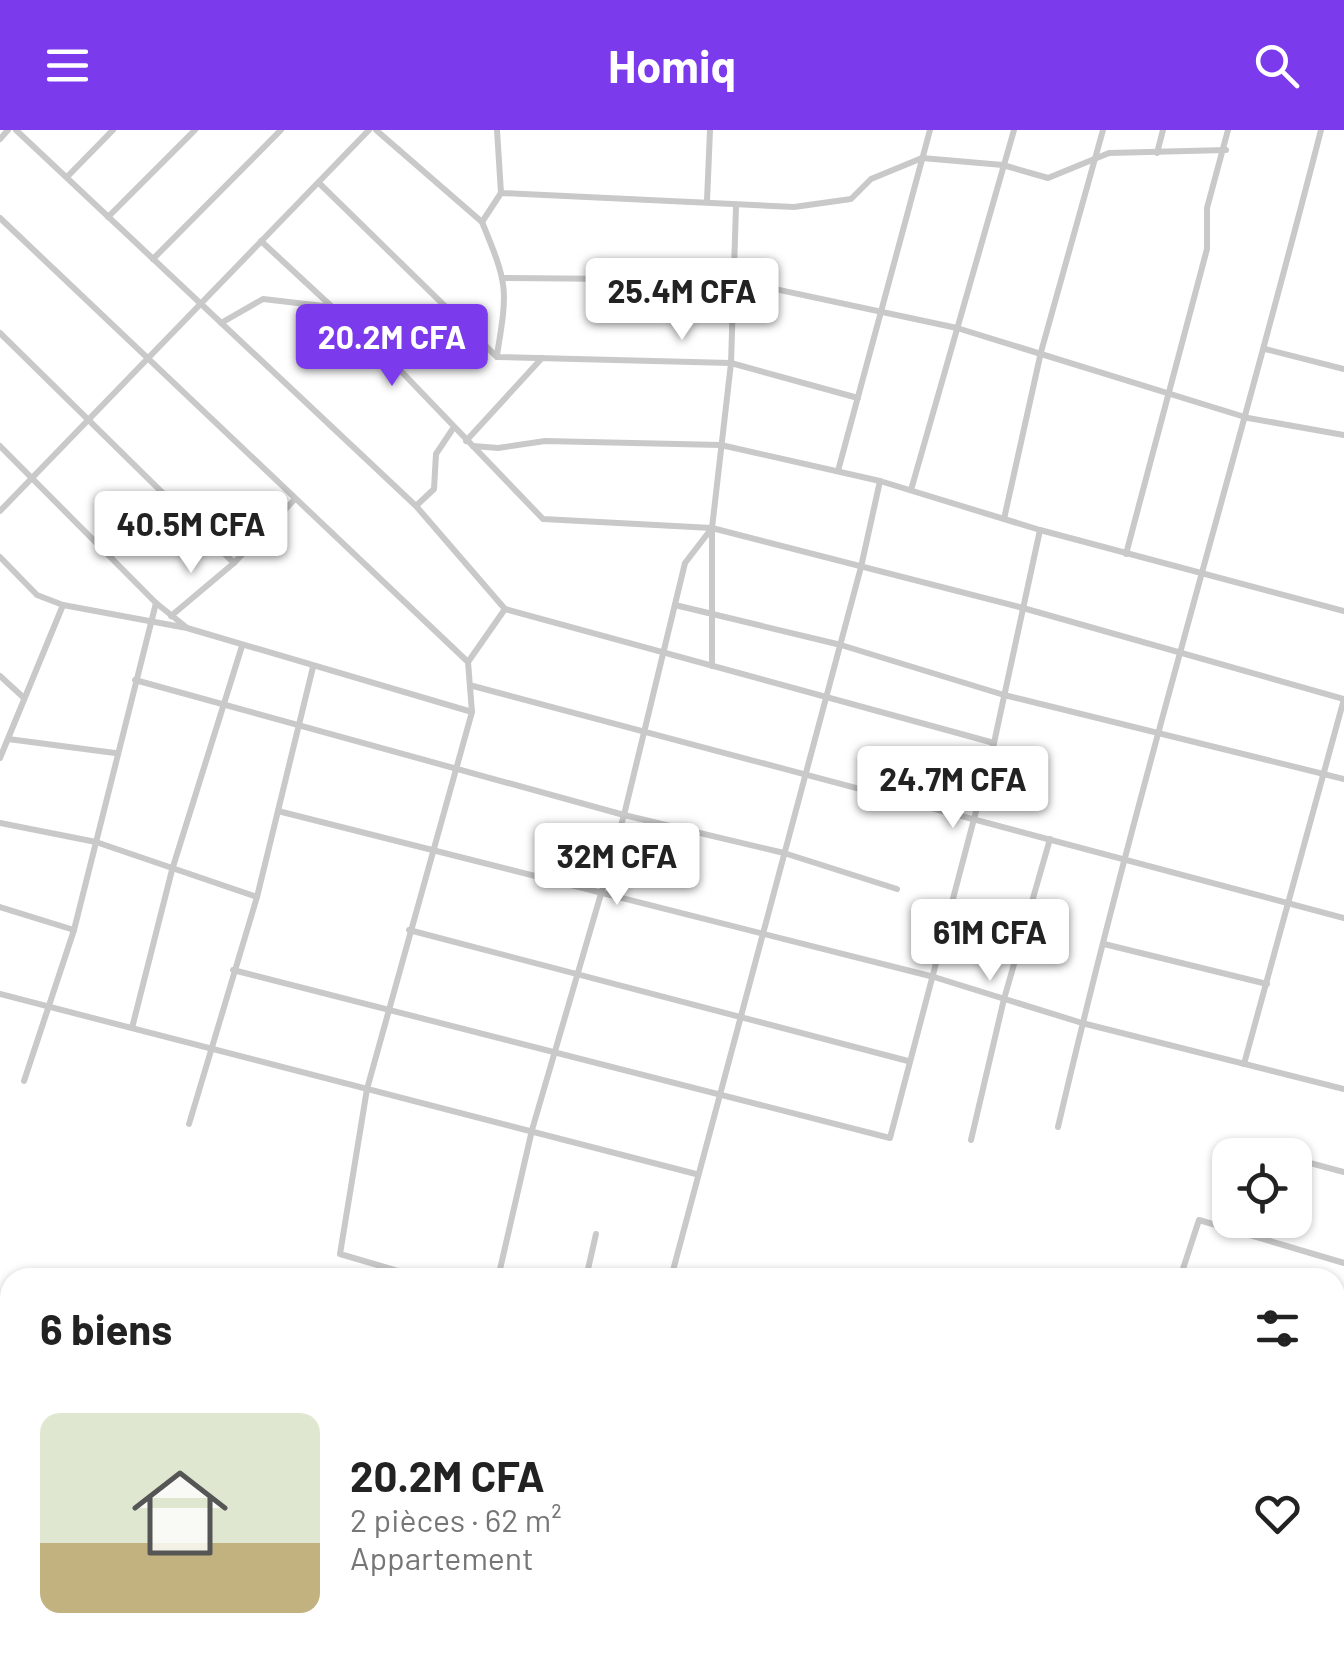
<!DOCTYPE html>
<html lang="fr">
<head>
<meta charset="utf-8">
<style>
	:root { --surface:#fff; --page:#f2f2f2; --text:#222; --muted:#767676; --accent:#7c3aed }
	body { margin:0; font-family:Barlow,sans-serif; background:var(--page); color:var(--text); height:100vh; display:flex; flex-direction:column; font-size:38px; white-space:nowrap }
	* { box-sizing:border-box; margin:0 }
	p { font-size:32px; color:var(--muted) }
	.icon { flex:none; width:55px; height:55px; fill:none; stroke:currentColor; stroke-width:2; stroke-linecap:round; stroke-linejoin:round }
	.map { position:relative; flex:1; overflow:hidden }
	.drawer { position:absolute; left:0px; top:1138px; width:1345px; height:392px; display:flex; flex-direction:column; background:var(--surface); border-radius:30px 30px 0 0; box-shadow:0 2px 8px #0004 }
	.drawer>* { flex:none }
	.tools { position:absolute; left:1212px; top:1008px; display:grid; gap:20px }
	.tools a { display:grid; place-items:center; width:100px; height:100px; border-radius:20px; background:var(--surface); box-shadow:0 2px 8px #0004; font-size:50px }
	.price { position:absolute; translate:-50% -85px; padding:0 22px; border-radius:10px; background:#fff; color:#222; font-size:32px; line-height:65px; filter:drop-shadow(0 2px 5px #0008) }
	.price::after { content:''; position:absolute; left:50%; top:60px; width:30px; height:22px; margin-left:-15px; background:inherit; clip-path:polygon(0 0,100% 0,50% 100%) }
	.price.active { background:var(--accent); color:#fff }
	ul { padding:0; list-style:none }
	li { display:flex; align-items:center; gap:30px; height:250px; padding:0 40px }
	li span { display:grid; place-items:center; flex:none; width:280px; height:200px; border-radius:20px; color:#555 }
	li>.icon { margin-inline-start:auto }
	span .icon { width:120px; height:120px; fill:#fffc; stroke-width:1 }
	li b { font-size:42px }
	h2 { display:flex; justify-content:space-between; align-items:center; height:120px; padding:0 40px; font-size:42px }
	header { display:flex; justify-content:space-between; align-items:center; height:130px; padding:0 40px; background:var(--accent); color:#fff; font-size:45px; font-weight:700 }
	.map>svg:first-child { display:block }
	.lines { fill:none; stroke-linecap:round; stroke-linejoin:round }
	.street { stroke:#c9c9c9; stroke-width:6 }
</style>
</head>
<body>
<header><svg class="icon" aria-label="menu" viewBox="0 0 24 24"><path d="M4 6h16M4 12h16M4 18h16"/></svg>Homiq<svg class="icon" aria-label="search" viewBox="0 0 24 24"><circle cx="10" cy="10" r="6"/><path d="M15 15l6 6"/></svg></header>
<div class="map">
<svg width="1344" height="1528" viewBox="0 0 1344 1528">
	<rect width="100%" height="100%" fill="#fff"/>
	<g class="lines">
		<g class="street">
			<polyline points="16,0 416,376 505,479 994,613"/>
			<polyline points="376,0 482,92"/>
			<path d="M497,0L501,63L482,92C508,155 508,158 497,225"/>
			<polyline points="0,9 8,0"/>
			<polyline points="1157,23 1163,0"/>
			<polyline points="67,47 113,0"/>
			<polyline points="319,53 497,227 731,233 858,268"/>
			<polyline points="501,63 794,77 851,69 871,49 922,28 1003,35 1048,48 1109,23 1226,20"/>
			<polyline points="707,71 710,0"/>
			<polyline points="108,87 195,0"/>
			<polyline points="0,88 468,532"/>
			<polyline points="261,111 397,237 543,389 712,398 1023,478 1344,569"/>
			<polyline points="153,129 281,0"/>
			<polyline points="505,148 733,150 957,198 1248,288 1344,305"/>
			<polyline points="221,193 263,169 332,177"/>
			<polyline points="0,203 234,433"/>
			<polyline points="1265,219 1344,239"/>
			<polyline points="466,311 542,228"/>
			<polyline points="0,316 156,473 186,497"/>
			<polyline points="473,316 498,318 545,311 721,315 880,351 1040,400 1344,481"/>
			<polyline points="838,341 930,0"/>
			<polyline points="911,360 1014,0"/>
			<polyline points="417,375 434,359 436,324 452,300"/>
			<polyline points="0,381 369,0"/>
			<polyline points="1004,389 1041,222 1103,0"/>
			<polyline points="1126,424 1207,119 1207,78 1228,0"/>
			<polyline points="0,427 37,465 63,475 187,498 472,582"/>
			<polyline points="675,475 841,515 1004,565 1344,649"/>
			<polyline points="171,486 234,433 294,370"/>
			<polyline points="712,536 712,398 731,233 736,77"/>
			<polyline points="0,546 24,568"/>
			<polyline points="135,550 624,685 784,723 897,759"/>
			<polyline points="473,556 1344,788"/>
			<polyline points="8,609 115,623"/>
			<polyline points="0,628 63,475"/>
			<polyline points="278,681 934,847 1082,893 1344,959"/>
			<polyline points="0,693 96,712 257,767"/>
			<polyline points="0,777 74,800"/>
			<polyline points="409,800 908,931"/>
			<polyline points="1104,814 1267,854"/>
			<polyline points="233,840 890,1008 994,613 1040,400"/>
			<polyline points="0,864 696,1044"/>
			<polyline points="132,898 172,740 242,516"/>
			<polyline points="1244,934 1344,569"/>
			<polyline points="24,951 74,800 156,473"/>
			<polyline points="189,994 257,767 313,537"/>
			<path d="M1058,997C1136,662 1236,333 1321,0"/>
			<polyline points="971,1010 1004,869 1050,709"/>
			<polyline points="1237,1015 1278,1025"/>
			<polyline points="1295,1029 1344,1042"/>
			<polyline points="422,1148 340,1124 367,959 472,582 468,532 505,479"/>
			<polyline points="498,1148 532,1000 624,685 685,433 712,398"/>
			<polyline points="586,1148 596,1104"/>
			<polyline points="671,1148 861,437 880,351"/>
			<polyline points="1180,1148 1199,1090 1344,1133"/>
			<polyline points="1335,1235 1344,1205"/>
			<polyline points="1335,1385 1344,1388"/>
			<polyline points="1335,1467 1344,1469"/>
			<polyline points="867,1520 896,1528"/>
			<polyline points="218,1524 234,1528"/>
			<polyline points="395,1528 398,1520"/>
			<polyline points="574,1528 577,1520"/>
			<polyline points="660,1528 662,1520"/>
			<polyline points="749,1528 751,1520"/>
			<polyline points="904,1528 907,1520"/>
			<polyline points="999,1528 1001,1520"/>
			<polyline points="1082,1528 1084,1520"/>
			<polyline points="1168,1528 1170,1520"/>
			<polyline points="1259,1528 1261,1520"/>
		</g>
	</g>
</svg>
<div class="tools">
<a><svg class="icon" aria-label="locate" viewBox="0 0 24 24"><circle cx="12" cy="12" r="6"/><path d="M12 2v4M12 18v4M2 12h4M18 12h4"/></svg></a>
</div>
<b class="price" style="left:682px;top:213px">25.4M CFA</b>
<b class="price active" style="left:392px;top:259px">20.2M CFA</b>
<b class="price" style="left:191px;top:446px">40.5M CFA</b>
<b class="price" style="left:953px;top:701px">24.7M CFA</b>
<b class="price" style="left:617px;top:778px">32M CFA</b>
<b class="price" style="left:990px;top:854px">61M CFA</b>
<section class="drawer">
<h2>6 biens<svg class="icon" aria-label="filters" viewBox="0 0 24 24"><path d="M4 7h16M4 17h16"/><circle cx="9" cy="7" r="2"/><circle cx="15" cy="17" r="2"/></svg></h2>
<ul>
<li><span style="background:linear-gradient(#dfe7d0 65%,#c2b280 0)"><svg class="icon" aria-label="home" viewBox="0 0 24 24"><path d="M3 11l9-7 9 7M6 9v11h12V9"/></svg></span><div><b>20.2M CFA</b><p>2 pièces · 62 m²</p><p>Appartement</p></div><svg class="icon" aria-label="heart" viewBox="0 0 24 24"><path d="M12 20l-8-8c-3-5 5-10 8-4 3-6 11-1 8 4z"/></svg></li>
</ul>
</section>
</div>
</body>
</html>
